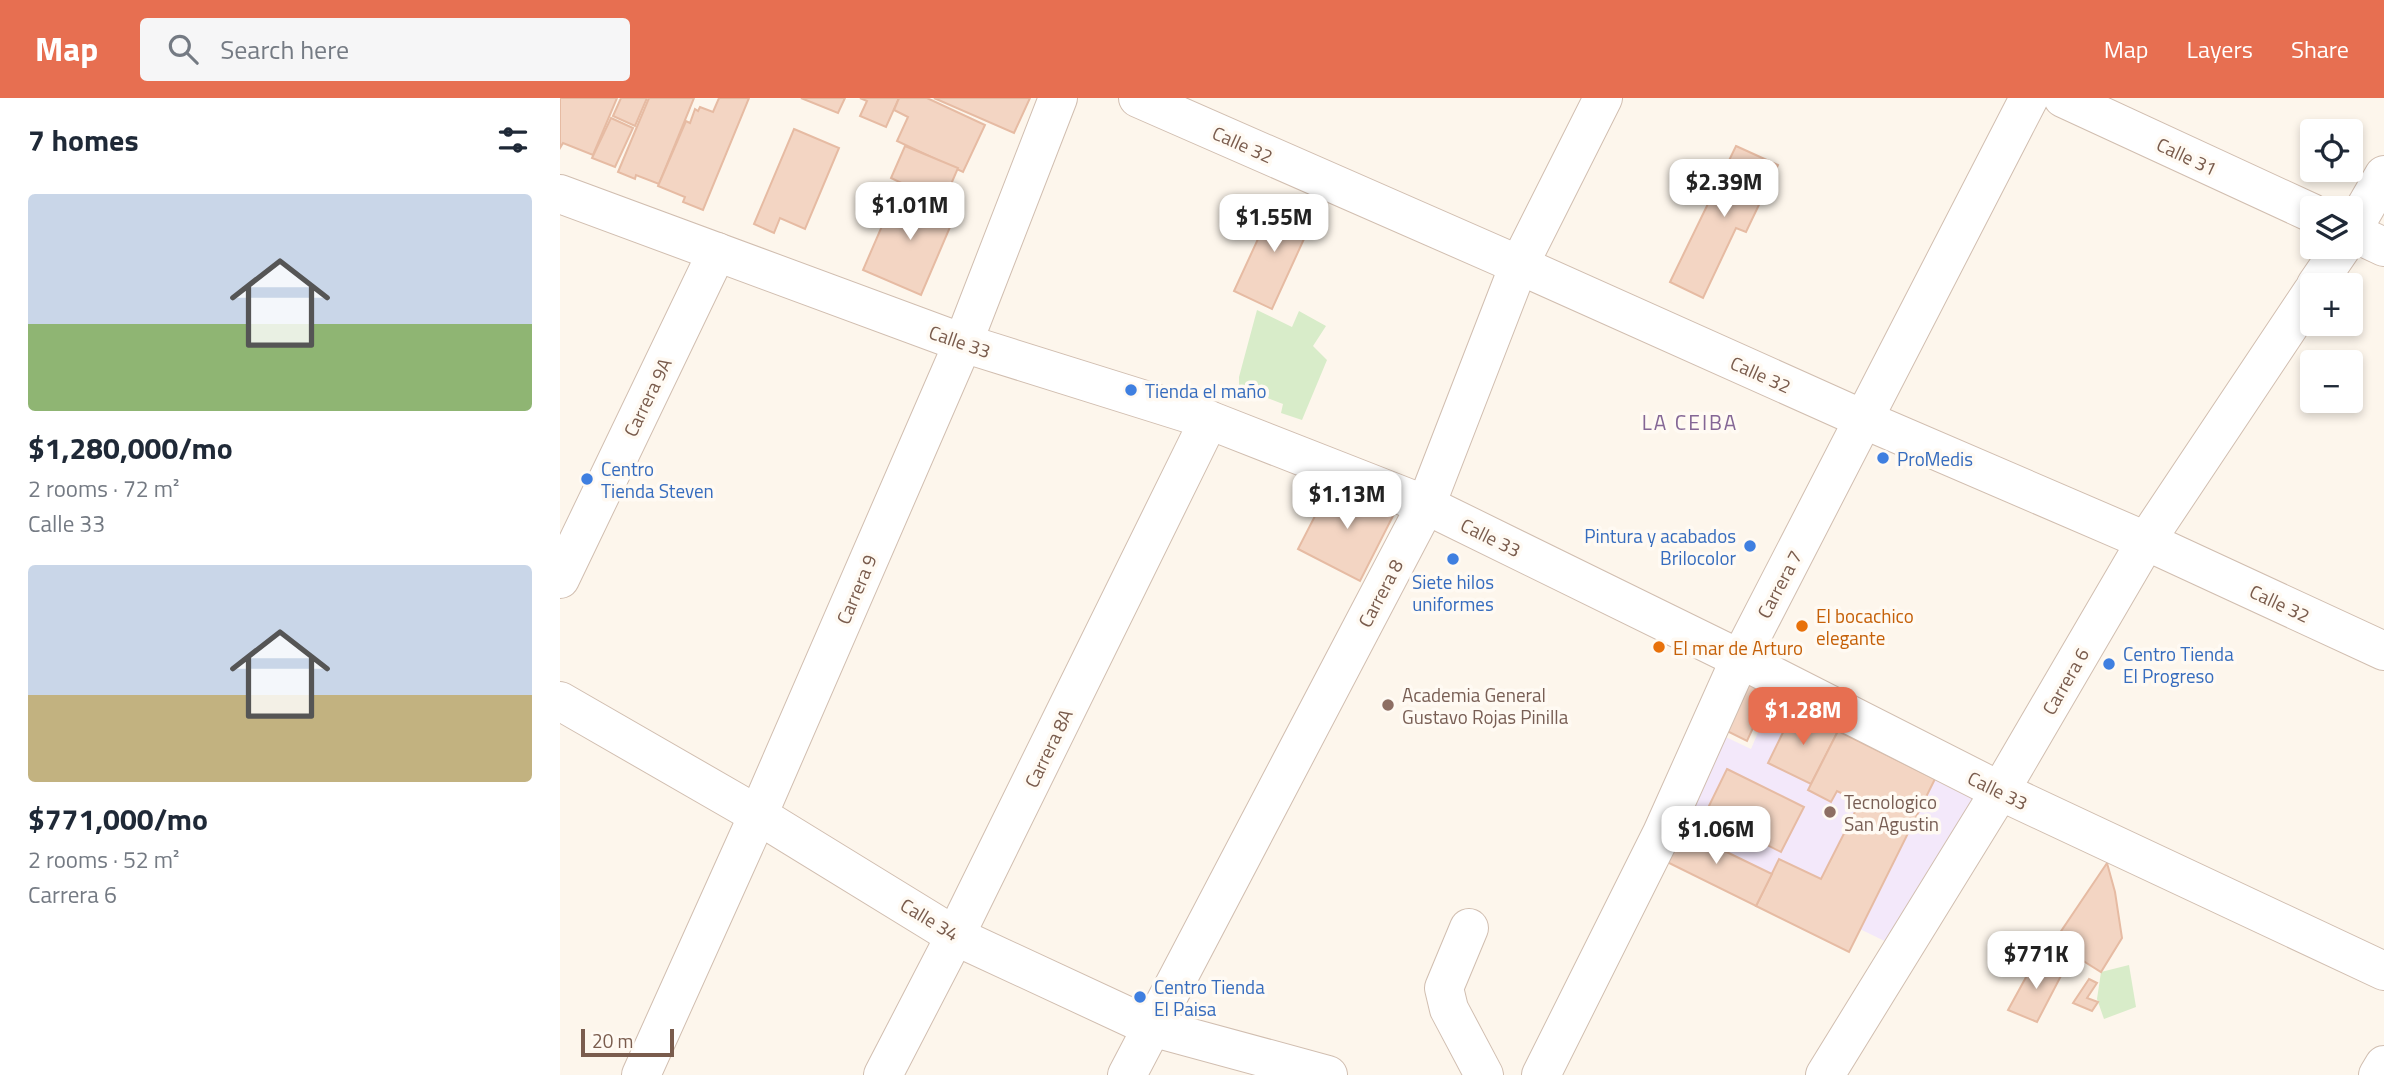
<!DOCTYPE html>
<html lang="en">
<head>
<meta charset="utf-8">
<style>
	:root { --surface:#fff; --page:#f6f6f7; --text:#1f2937; --muted:#747a83; --accent:#e76f51 }
	body { margin:0; font-family:"Titillium Web",sans-serif; background:var(--page); color:var(--text); height:100vh; display:flex; flex-direction:column; font-size:26px; white-space:nowrap }
	* { box-sizing:border-box; margin:0 }
	p { font-size:23px; color:var(--muted) }
	.icon { flex:none; width:38px; height:38px; fill:none; stroke:currentColor; stroke-width:2; stroke-linecap:round; stroke-linejoin:round }
	.map { position:relative; flex:1; overflow:hidden }
	.panel { display:flex; flex-direction:column; background:var(--surface); width:560px }
	.panel>* { flex:none }
	.controls { position:absolute; left:1740px; top:21px; display:grid; gap:14px }
	.controls a { display:grid; place-items:center; width:63px; height:63px; border-radius:7px; background:var(--surface); box-shadow:0 4px 10px #0003; font-size:35px }
	.scale { position:absolute; left:21px; bottom:18px; width:93px; box-sizing:border-box; padding-left:7px; border:4px solid #7a5c4d; border-top:0; font-size:19px; line-height:24px; white-space:nowrap; color:#7a5c4d; -webkit-text-stroke:5px #fffaf3; paint-order:stroke }
	.price { position:absolute; translate:-50% -60px; padding:0 16px; border-radius:14px; background:#fff; color:#222; font-size:23px; line-height:46px; filter:drop-shadow(0 2px 4px #0008) }
	.price::after { content:''; position:absolute; left:50%; top:42px; width:21px; height:16px; margin-left:-10px; background:inherit; clip-path:polygon(0 0,100% 0,50% 100%) }
	.price.active { background:var(--accent); color:#fff }
	ul { padding:0; list-style:none }
	li { display:grid; align-content:center; gap:14px; height:371px; padding:0 28px }
	li span { display:grid; place-items:center; height:217px; border-radius:7px; color:#555 }
	li>.icon { margin-inline-start:auto }
	span .icon { width:126px; height:126px; fill:#fffc; stroke-width:1 }
	li b { font-size:30px }
	h2 { display:flex; justify-content:space-between; align-items:center; height:84px; padding:0 28px; font-size:30px }
	header { display:flex; align-items:center; gap:42px; box-sizing:border-box; height:98px; padding:0 35px; background:var(--accent); color:#fff }
	header strong { font-size:33px }
	nav { display:flex; gap:38px; margin-inline-start:auto; font-size:24px }
	.search { width:490px; height:63px; background:var(--page); display:flex; align-items:center; gap:18px; box-sizing:border-box; padding:0 24px; border-radius:7px; color:var(--muted); font-size:26px }
	main { display:flex; flex:1; min-height:0 }
	.map>svg:first-child { display:block }
	.education { fill:#f3e8fa }
	.green { fill:#d8ecc9 }
	.building { fill:#f3d5c3; stroke:#e6bba3; stroke-width:2 }
	.lines { fill:none; stroke-linecap:round; stroke-linejoin:round }
	.minor-casing { stroke:#d1beb0; stroke-width:40 }
	.minor { stroke:#fff; stroke-width:38 }
	.shop-dot { fill:#3f7fe0; stroke:#fffaf3; stroke-width:2.5 }
	.food-dot { fill:#e8710a; stroke:#fffaf3; stroke-width:2.5 }
	.education-dot { fill:#8d6e63; stroke:#fffaf3; stroke-width:2.5 }
	.labels { text-anchor:middle; dominant-baseline:central; stroke-width:7; stroke-linejoin:round; paint-order:stroke }
	.street-label { font-size:19px; fill:#7a5c4d; stroke:#fffaf3 }
	.shop-label { font-size:19px; fill:#366cbe; stroke:#fffaf3; text-anchor:start }
	.food-label { font-size:19px; fill:#c56008; stroke:#fffaf3; text-anchor:start }
	.education-label { font-size:19px; fill:#785e54; stroke:#fffaf3; text-anchor:start }
	.neighbourhood-label { font-size:21px; letter-spacing:2px; fill:#846695; stroke:#fffaf3 }
</style>
</head>
<body>
<header>
<strong>Map</strong>
<div class="search"><svg class="icon" aria-label="search" viewBox="0 0 24 24"><circle cx="10" cy="10" r="6"/><path d="M15 15l6 6"/></svg>Search here</div>
<nav><a>Map</a><a>Layers</a><a>Share</a></nav>
</header>
<main>
<section class="panel">
<h2>7 homes<svg class="icon" aria-label="filters" viewBox="0 0 24 24"><path d="M4 7h16M4 17h16"/><circle cx="9" cy="7" r="2"/><circle cx="15" cy="17" r="2"/></svg></h2>
<ul>
<li><span style="background:linear-gradient(#c9d6e8 60%,#8fb573 0)"><svg class="icon" aria-label="home" viewBox="0 0 24 24"><path d="M3 11l9-7 9 7M6 9v11h12V9"/></svg></span><div><b>$1,280,000/mo</b><p>2 rooms · 72 m²</p><p>Calle 33</p></div></li>
<li><span style="background:linear-gradient(#c9d6e8 60%,#c2b280 0)"><svg class="icon" aria-label="home" viewBox="0 0 24 24"><path d="M3 11l9-7 9 7M6 9v11h12V9"/></svg></span><div><b>$771,000/mo</b><p>2 rooms · 52 m²</p><p>Carrera 6</p></div></li>
</ul>
</section>
<div class="map">
<svg width="1824" height="977" viewBox="0 0 1824 977">
	<rect width="100%" height="100%" fill="#fdf6ec"/>
	<polygon class="education" points="1220,582 1440,693 1341,851 1102,735 1153,633 1191,651"/>
	<g class="green">
		<polygon points="697,212 732,229 739,213 766,228 753,248 767,262 742,322 721,315 723,306 679,289 679,279"/>
		<polygon points="1569,867 1576,909 1544,921 1537,901 1541,874"/>
	</g>
	<g class="building">
		<polygon points="0,0 57,0 33,57 3,45 0,50"/>
		<polygon points="61,0 87,0 75,28 53,18"/>
		<polygon points="89,0 134,0 99,86 76,77 75,81 58,74"/>
		<polygon points="159,0 189,0 143,112 123,104 125,99 98,88 126,23 130,25 135,11 138,13 140,9 153,14"/>
		<polygon points="241,0 285,0 278,15"/>
		<polygon points="300,0 339,0 326,29 300,18 307,3"/>
		<polygon points="339,0 367,0 425,27 403,74 337,43 348,19 334,12"/>
		<polygon points="374,0 470,0 454,35"/>
		<polygon points="51,20 73,30 55,69 32,60"/>
		<polygon points="234,31 279,50 245,131 220,120 214,135 194,126"/>
		<polygon points="345,48 398,70 383,105 331,80"/>
		<polygon points="1176,48 1218,67 1186,134 1176,130 1143,200 1110,184"/>
		<polygon points="338,91 396,115 361,197 303,172"/>
		<polygon points="716,102 754,119 712,211 674,193"/>
		<polygon points="773,383 835,414 800,483 738,451"/>
		<polygon points="1185,569 1214,584 1187,643 1157,628"/>
		<polygon points="1234,612 1278,633 1251,686 1208,665"/>
		<polygon points="1278,633 1375,681 1289,854 1196,808 1219,761 1261,781 1300,704 1277,693 1271,704 1248,692"/>
		<polygon points="1167,671 1244,709 1221,754 1145,716"/>
		<polygon points="1115,729 1212,776 1196,808 1099,760"/>
		<polygon points="1547,765 1555,794 1562,840 1541,874 1517,859 1507,870 1485,857"/>
		<polygon points="1476,861 1503,874 1477,924 1448,912"/>
		<polygon points="1529,881 1537,885 1527,900 1538,904 1532,913 1513,905"/>
	</g>
	<g class="lines">
		<defs>
			<g id="minor">
				<polyline points="578,0 959,167 1305,322 1586,443 1824,553"/>
				<polyline points="1503,0 1752,115"/>
				<polyline points="0,96 403,245 649,322 866,407 1180,561 1440,693 1824,873"/>
				<polyline points="1790,133 1824,149"/>
				<polyline points="1790,136 1824,77"/>
				<polyline points="1756,187 1782,149"/>
				<polyline points="0,481 157,154"/>
				<polyline points="0,603 198,717 395,838 591,929 768,977"/>
				<polyline points="909,830 884,890 889,911 924,977"/>
				<polyline points="81,977 198,717 403,245 498,0"/>
				<polyline points="323,977 395,838 649,322"/>
				<polyline points="567,977 866,407 959,167 1043,0"/>
				<polyline points="981,977 1102,735 1180,561 1469,0"/>
				<polyline points="1265,977 1440,693 1586,443 1752,194"/>
				<polyline points="1818,977 1824,967"/>
			</g>
		</defs>
		<use href="#minor" class="minor-casing"/>
		<use href="#minor" class="minor"/>
	</g>
	<g class="shop-dot">
		<circle cx="571" cy="292" r="7"/>
		<circle cx="1323" cy="360" r="7"/>
		<circle cx="27" cy="381" r="7"/>
		<circle cx="1190" cy="448" r="7"/>
		<circle cx="893" cy="461" r="7"/>
		<circle cx="1549" cy="566" r="7"/>
		<circle cx="580" cy="899" r="7"/>
	</g>
	<g class="food-dot">
		<circle cx="1242" cy="528" r="7"/>
		<circle cx="1099" cy="549" r="7"/>
	</g>
	<g class="education-dot">
		<circle cx="828" cy="607" r="7"/>
		<circle cx="1270" cy="714" r="7"/>
	</g>
	<g class="labels">
		<g class="street-label">
			<text transform="translate(683 46) rotate(24)">Calle 32</text>
			<text transform="translate(1627 58) rotate(25)">Calle 31</text>
			<text transform="translate(400 243) rotate(19)">Calle 33</text>
			<text transform="translate(1201 276) rotate(24)">Calle 32</text>
			<text transform="translate(87 299) rotate(-64)">Carrera 9A</text>
			<text transform="translate(931 439) rotate(26)">Calle 33</text>
			<text transform="translate(1219 486) rotate(-62)">Carrera 7</text>
			<text transform="translate(296 491) rotate(-67)">Carrera 9</text>
			<text transform="translate(820 495) rotate(-62)">Carrera 8</text>
			<text transform="translate(1720 505) rotate(25)">Calle 32</text>
			<text transform="translate(1505 583) rotate(-60)">Carrera 6</text>
			<text transform="translate(488 650) rotate(-64)">Carrera 8A</text>
			<text transform="translate(1438 692) rotate(26)">Calle 33</text>
			<text transform="translate(370 821) rotate(31)">Calle 34</text>
		</g>
		<g class="shop-label">
			<text x="585" y="292">Tienda el maño</text>
			<text x="1337" y="360">ProMedis</text>
			<text x="41" y="370">Centro<tspan x="41" dy="22">Tienda Steven</tspan></text>
			<text x="1176" y="437" text-anchor="end">Pintura y acabados<tspan x="1176" dy="22">Brilocolor</tspan></text>
			<text x="893" y="483" text-anchor="middle">Siete hilos<tspan x="893" dy="22">uniformes</tspan></text>
			<text x="1563" y="555">Centro Tienda<tspan x="1563" dy="22">El Progreso</tspan></text>
			<text x="594" y="888">Centro Tienda<tspan x="594" dy="22">El Paisa</tspan></text>
		</g>
		<g class="food-label">
			<text x="1256" y="517">El bocachico<tspan x="1256" dy="22">elegante</tspan></text>
			<text x="1113" y="549">El mar de Arturo</text>
		</g>
		<g class="education-label">
			<text x="842" y="596">Academia General<tspan x="842" dy="22">Gustavo Rojas Pinilla</tspan></text>
			<text x="1284" y="703">Tecnologico<tspan x="1284" dy="22">San Agustin</tspan></text>
		</g>
		<g class="neighbourhood-label">
			<text x="1130" y="324">LA CEIBA</text>
		</g>
	</g>
</svg>
<div class="controls">
<a><svg class="icon" aria-label="locate" viewBox="0 0 24 24"><circle cx="12" cy="12" r="6"/><path d="M12 2v4M12 18v4M2 12h4M18 12h4"/></svg></a>
<a><svg class="icon" aria-label="layers" viewBox="0 0 24 24"><path d="M12 4l9 5-9 5-9-5zM3 14l9 5 9-5"/></svg></a>
<a>+</a>
<a>−</a>
</div>
<div class="scale">20 m</div>
<b class="price" style="left:1164px;top:121px">$2.39M</b>
<b class="price" style="left:350px;top:144px">$1.01M</b>
<b class="price" style="left:714px;top:156px">$1.55M</b>
<b class="price" style="left:787px;top:433px">$1.13M</b>
<b class="price active" style="left:1243px;top:649px">$1.28M</b>
<b class="price" style="left:1156px;top:768px">$1.06M</b>
<b class="price" style="left:1476px;top:893px">$771K</b>
</div>
</main>
</body>
</html>
